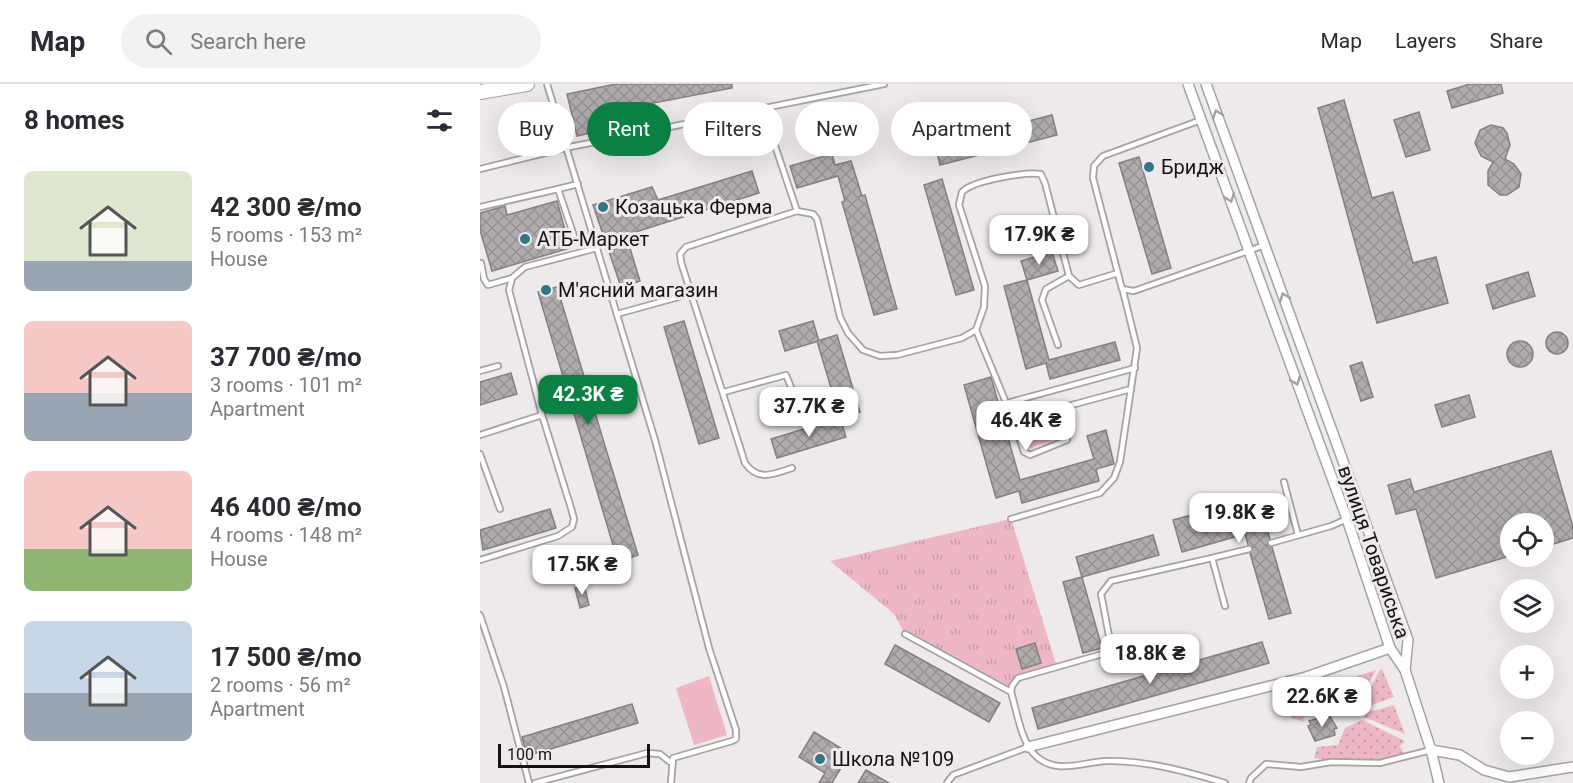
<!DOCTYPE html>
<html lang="en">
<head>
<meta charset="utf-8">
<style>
	:root { --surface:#fff; --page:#f2f2f3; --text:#2b2b33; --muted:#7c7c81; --line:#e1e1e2; --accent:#0b8043 }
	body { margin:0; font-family:Roboto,sans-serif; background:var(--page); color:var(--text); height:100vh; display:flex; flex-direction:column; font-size:22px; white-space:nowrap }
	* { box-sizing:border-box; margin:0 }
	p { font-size:20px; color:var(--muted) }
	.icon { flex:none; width:33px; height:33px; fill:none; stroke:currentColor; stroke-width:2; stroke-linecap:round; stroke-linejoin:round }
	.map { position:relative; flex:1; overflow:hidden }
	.side { display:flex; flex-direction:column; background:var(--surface); width:480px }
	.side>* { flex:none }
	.top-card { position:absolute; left:18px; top:18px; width:570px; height:54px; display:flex; gap:12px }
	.fabs { position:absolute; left:1020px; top:429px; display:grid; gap:12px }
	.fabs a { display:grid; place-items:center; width:54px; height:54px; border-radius:50%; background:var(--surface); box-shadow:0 6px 24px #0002; font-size:30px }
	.scale { position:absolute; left:18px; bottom:15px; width:152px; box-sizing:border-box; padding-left:6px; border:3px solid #141213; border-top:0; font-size:16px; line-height:21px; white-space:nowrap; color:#141213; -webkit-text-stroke:4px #eeeaeb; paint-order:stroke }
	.price { position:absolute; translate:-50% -51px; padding:0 14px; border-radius:12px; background:#fff; color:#222; font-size:20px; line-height:39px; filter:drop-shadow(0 2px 3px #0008) }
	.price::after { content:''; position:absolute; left:50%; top:36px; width:18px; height:14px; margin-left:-9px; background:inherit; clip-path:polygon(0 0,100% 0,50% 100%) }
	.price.on { background:var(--accent); color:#fff }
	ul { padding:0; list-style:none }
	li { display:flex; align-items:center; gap:18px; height:150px; padding:0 24px }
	li span { display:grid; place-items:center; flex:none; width:168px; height:120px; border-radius:9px; color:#555 }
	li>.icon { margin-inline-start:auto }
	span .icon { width:72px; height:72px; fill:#fffc; stroke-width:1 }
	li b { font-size:26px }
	h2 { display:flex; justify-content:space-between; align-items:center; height:72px; padding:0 24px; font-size:26px }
	.tag { padding:0 21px; border-radius:27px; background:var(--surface); box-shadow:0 6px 24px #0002; font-size:21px; line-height:54px }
	.tag.on { background:var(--accent); color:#fff }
	header { display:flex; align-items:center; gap:36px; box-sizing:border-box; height:84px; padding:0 30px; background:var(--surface); border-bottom:2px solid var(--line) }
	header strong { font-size:28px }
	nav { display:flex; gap:33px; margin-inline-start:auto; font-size:21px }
	.search { width:420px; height:54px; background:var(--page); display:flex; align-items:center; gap:15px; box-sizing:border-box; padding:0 21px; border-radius:33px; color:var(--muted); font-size:22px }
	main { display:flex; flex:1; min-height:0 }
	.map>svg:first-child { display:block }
	.grass { fill:url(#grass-dots) }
	.park { fill:url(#park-tufts) }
	.pitch { fill:#eeb7c4 }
	.building { fill:url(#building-cross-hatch); stroke:#847f80; stroke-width:1.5 }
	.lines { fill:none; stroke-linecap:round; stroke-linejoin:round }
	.lane-casing { stroke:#a6a1a2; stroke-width:8 }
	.street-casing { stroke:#a6a1a2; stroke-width:12 }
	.secondary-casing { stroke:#a6a1a2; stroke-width:16 }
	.lane { stroke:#fff; stroke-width:4.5 }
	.street { stroke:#fff; stroke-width:9 }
	.secondary { stroke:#fff; stroke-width:14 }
	.oneway { stroke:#a1a0a1 }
	.poi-dot { fill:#327686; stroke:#eeeaeb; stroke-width:2 }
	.labels { text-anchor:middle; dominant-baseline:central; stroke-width:6; stroke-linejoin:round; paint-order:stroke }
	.poi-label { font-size:20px; fill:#141213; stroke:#eeeaeb; text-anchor:start }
	.street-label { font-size:20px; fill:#141213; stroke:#eeeaeb }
</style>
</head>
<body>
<header>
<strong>Map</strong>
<div class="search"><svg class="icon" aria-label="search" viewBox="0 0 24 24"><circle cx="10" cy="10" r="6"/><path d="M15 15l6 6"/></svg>Search here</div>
<nav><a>Map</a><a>Layers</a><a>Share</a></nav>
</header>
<main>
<section class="side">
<h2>8 homes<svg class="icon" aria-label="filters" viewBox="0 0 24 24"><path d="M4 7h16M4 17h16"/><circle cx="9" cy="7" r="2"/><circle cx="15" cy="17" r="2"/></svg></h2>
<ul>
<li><span style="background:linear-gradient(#dfe7d0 75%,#9aa5b1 0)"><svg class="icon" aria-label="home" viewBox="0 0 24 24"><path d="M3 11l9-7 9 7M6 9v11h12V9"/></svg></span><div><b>42 300 ₴/mo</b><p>5 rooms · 153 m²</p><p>House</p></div></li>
<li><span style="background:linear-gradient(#f6c9c9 60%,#9aa5b1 0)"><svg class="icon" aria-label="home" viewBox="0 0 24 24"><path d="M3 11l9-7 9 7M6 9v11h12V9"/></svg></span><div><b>37 700 ₴/mo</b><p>3 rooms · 101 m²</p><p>Apartment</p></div></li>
<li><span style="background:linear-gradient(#f6c9c9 65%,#8fb573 0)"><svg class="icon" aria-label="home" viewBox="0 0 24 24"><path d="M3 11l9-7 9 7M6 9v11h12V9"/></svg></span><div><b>46 400 ₴/mo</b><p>4 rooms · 148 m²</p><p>House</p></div></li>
<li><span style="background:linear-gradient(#c9d6e8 60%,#9aa5b1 0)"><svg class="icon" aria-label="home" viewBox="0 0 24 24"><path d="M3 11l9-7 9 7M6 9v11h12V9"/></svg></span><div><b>17 500 ₴/mo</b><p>2 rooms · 56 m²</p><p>Apartment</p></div></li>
</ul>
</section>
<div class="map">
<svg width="1093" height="699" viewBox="0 0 1093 699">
	<defs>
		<pattern id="grass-dots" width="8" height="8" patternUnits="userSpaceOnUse" patternTransform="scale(1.5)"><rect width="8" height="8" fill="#eeb7c4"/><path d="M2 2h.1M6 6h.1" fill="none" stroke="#cb9ca8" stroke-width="1.8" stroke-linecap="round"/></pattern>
		<pattern id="park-tufts" width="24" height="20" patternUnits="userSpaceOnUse" patternTransform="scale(1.5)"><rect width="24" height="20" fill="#eeb7c4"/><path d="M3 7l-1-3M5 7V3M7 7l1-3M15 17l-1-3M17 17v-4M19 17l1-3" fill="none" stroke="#cb9ca8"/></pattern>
		<pattern id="building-cross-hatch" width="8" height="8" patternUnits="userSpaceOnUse" patternTransform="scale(1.5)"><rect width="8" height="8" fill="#b0abac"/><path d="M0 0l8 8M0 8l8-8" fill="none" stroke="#969293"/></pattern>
	</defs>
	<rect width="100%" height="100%" fill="#eeeaeb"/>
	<g class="grass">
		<polygon points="902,585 914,613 881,625 899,587"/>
		<polygon points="896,586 877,621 868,595"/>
		<polygon points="861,601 869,625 861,629 851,622 841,621 835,615 834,610"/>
		<polygon points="830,611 831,626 823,634 824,638 811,633 805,616"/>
		<polygon points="914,621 925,650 884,633 886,629"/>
		<polygon points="882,636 925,657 920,662 924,670 891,681 834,674 837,663 858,661 865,644"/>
	</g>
	<g class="park">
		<polygon points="580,333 581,353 550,364 544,343"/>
		<polygon points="531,435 577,583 538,594 531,608 425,550 414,530 350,477"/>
	</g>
	<polygon class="pitch" points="229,592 247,651 214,661 196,604"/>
	<g class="building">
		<polygon points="136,0 252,0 252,4 142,25 145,41 97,52 87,10"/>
		<polygon points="990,0 1021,0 1023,9 972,24 967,7"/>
		<polygon points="864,16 892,114 913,108 933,179 956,173 968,219 897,239 838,24"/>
		<polygon points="939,28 950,66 926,73 914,36"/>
		<polygon points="572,31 577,51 460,81 455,61"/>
		<polygon points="1011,41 1023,44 1027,49 1030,61 1025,75 1034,80 1041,90 1039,103 1027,111 1020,111 1008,101 1008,87 1013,78 1001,72 995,59 1000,46"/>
		<polygon points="352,70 355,81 371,77 382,112 385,111 417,225 394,231 362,118 365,117 358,92 317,104 310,82"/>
		<polygon points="659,73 691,184 672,190 639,79"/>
		<polygon points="272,87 279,109 146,151 160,197 141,203 113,121 172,103 178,116"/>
		<polygon points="462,95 494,206 476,211 444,101"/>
		<polygon points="77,117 90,164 12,187 0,146 0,129 25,122 27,131"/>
		<polygon points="572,168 578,187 547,196 541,177"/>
		<polygon points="1048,188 1055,212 1013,225 1006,201"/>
		<polygon points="547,196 569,276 635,258 640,276 570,295 566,279 546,285 524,202"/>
		<polygon points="77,203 158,471 138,478 58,208"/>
		<polygon points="204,237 239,354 219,360 184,243"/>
		<polygon points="333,237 339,257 305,267 299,247"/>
		<circle cx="1077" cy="259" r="11"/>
		<polygon points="357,251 380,328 360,334 337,257"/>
		<circle cx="1040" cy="270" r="13"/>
		<polygon points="882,278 893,313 881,317 870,282"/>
		<polygon points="31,289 37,310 0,321 0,298"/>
		<polygon points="511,293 540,396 614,375 607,352 626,346 634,380 616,385 619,397 542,419 539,407 516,414 484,301"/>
		<polygon points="989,311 995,333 962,343 955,321"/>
		<polygon points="360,334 366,353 297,374 291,355"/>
		<polygon points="1071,367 1093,443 1093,454 1064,463 1064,440 1030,440 1030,472 956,494 936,425 916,430 908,401 930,395 934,408"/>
		<polygon points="778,412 790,455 787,461 792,463 811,529 789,535 770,469 773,463 768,461 765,450 702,468 693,436"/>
		<polygon points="70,425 76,444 3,466 0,446"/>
		<polygon points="673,451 679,471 602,493 596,473"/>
		<polygon points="602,493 622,564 603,569 583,498"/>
		<polygon points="104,501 109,521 100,524 95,504"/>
		<polygon points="782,558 789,579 558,645 552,624"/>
		<polygon points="555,559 561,579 542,585 536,565"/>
		<polygon points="415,561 520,619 509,638 405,580"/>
		<polygon points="152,620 158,639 47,672 42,653"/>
		<polygon points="849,631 857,644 854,645 855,651 835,657 828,642 831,641 829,637"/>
		<polygon points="334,648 364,666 359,676 364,679 352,699 339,699 345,689 319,673"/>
		<polygon points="386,686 409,699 378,699"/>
	</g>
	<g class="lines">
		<defs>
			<g id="lane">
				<polyline points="67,0 175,356 229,564 256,646 256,655 252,657 193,674 191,699"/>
				<polyline points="283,26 317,127"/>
				<polyline points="721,36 623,72 614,82 613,94 642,205 654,207 785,161"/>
				<polyline points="0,85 85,64 404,0"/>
				<polyline points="98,100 78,105 95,155 114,152"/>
				<polyline points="0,123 78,105"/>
				<polyline points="1,179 4,195 8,201 32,194"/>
				<polyline points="137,230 213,209"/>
				<polyline points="496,246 534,338"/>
				<polyline points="578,261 562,216 566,205 589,192"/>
				<polyline points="0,287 18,282"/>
				<polyline points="244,308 306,291 318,320"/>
				<polyline points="527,319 655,284"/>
				<polyline points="584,323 534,338 544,368 550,371 587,356 584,323 651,305"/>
				<polyline points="0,351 62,331"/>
				<polyline points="0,370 20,425"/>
				<path d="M312,384C294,390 278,398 265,379L201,178L200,170L206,163L317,127L333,130L337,135L360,233L368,249L383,266L400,272L417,271L482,254L496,246L504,223L505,202L479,121L482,108C494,96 544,88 561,90L565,99L589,192L599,201L638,189"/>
				<polyline points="804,398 818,451"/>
				<polyline points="531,435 620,409 634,394 640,378 657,264 643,207"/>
				<polyline points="791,459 851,442 867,435"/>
				<polyline points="732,474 769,465"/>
				<polyline points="0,476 78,452 92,443 94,435 91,424 62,331 29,206 32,194 45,183 117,164"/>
				<polyline points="0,531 24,603 49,699"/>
				<polyline points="425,550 531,608"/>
				<polyline points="55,699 167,669 180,670 190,678"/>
				<polyline points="467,699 473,691 548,663"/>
				<path d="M745,699C708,688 666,676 627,677C603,678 576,691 556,672C541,659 537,627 531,608L532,602L538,594L626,569L630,557L621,510L631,497L732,474L745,522"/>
				<polyline points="769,699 771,694 786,680 821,683 851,678 900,679 951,666"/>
			</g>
			<g id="street">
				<polyline points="708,0 867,435 910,564 925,586 951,666 980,671 1004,686 1029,693 1093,683"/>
				<polyline points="726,0 928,556 925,586"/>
				<polyline points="548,663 826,593 910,564"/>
				<polyline points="951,666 959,699"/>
			</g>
			<polyline id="secondary" points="0,8 47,0"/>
		</defs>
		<use href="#lane" class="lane-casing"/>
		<use href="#street" class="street-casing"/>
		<use href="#secondary" class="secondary-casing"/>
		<use href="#lane" class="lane"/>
		<use href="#street" class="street"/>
		<use href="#secondary" class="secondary"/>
	</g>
	<defs><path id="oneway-chevron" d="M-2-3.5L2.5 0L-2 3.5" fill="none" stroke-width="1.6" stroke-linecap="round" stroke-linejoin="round" transform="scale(1.5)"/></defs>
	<g class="oneway">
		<use href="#oneway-chevron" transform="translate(737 30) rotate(-110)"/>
		<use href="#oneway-chevron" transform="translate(750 114) rotate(70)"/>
		<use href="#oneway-chevron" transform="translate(804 213) rotate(-110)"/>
		<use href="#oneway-chevron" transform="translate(816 297) rotate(70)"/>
	</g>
	<g class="poi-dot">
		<circle cx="669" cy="83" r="6"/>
		<circle cx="123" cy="123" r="6"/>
		<circle cx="45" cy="155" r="6"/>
		<circle cx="66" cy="206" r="6"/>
		<circle cx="340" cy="675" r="6"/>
	</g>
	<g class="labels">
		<g class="poi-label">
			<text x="681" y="83">Бридж</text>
			<text x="135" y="123">Козацька Ферма</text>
			<text x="57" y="155">АТБ-Маркет</text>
			<text x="78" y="206">М'ясний магазин</text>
			<text x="352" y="675">Школа №109</text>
		</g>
		<g class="street-label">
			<text transform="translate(894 468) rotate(71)">вулиця Товариська</text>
		</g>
	</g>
</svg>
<div class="fabs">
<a><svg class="icon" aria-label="locate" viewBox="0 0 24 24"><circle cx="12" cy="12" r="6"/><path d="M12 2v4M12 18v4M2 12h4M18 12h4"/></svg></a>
<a><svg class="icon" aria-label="layers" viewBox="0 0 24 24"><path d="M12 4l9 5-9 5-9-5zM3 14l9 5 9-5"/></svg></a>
<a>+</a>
<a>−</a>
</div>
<div class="scale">100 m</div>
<b class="price" style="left:559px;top:182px">17.9K ₴</b>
<b class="price on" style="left:108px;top:342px">42.3K ₴</b>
<b class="price" style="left:329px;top:354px">37.7K ₴</b>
<b class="price" style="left:546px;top:368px">46.4K ₴</b>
<b class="price" style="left:759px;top:460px">19.8K ₴</b>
<b class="price" style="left:102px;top:512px">17.5K ₴</b>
<b class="price" style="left:670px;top:601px">18.8K ₴</b>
<b class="price" style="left:842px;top:644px">22.6K ₴</b>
<div class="top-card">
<a class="tag">Buy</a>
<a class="tag on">Rent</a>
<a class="tag">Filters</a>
<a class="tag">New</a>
<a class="tag">Apartment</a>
</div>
</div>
</main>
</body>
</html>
